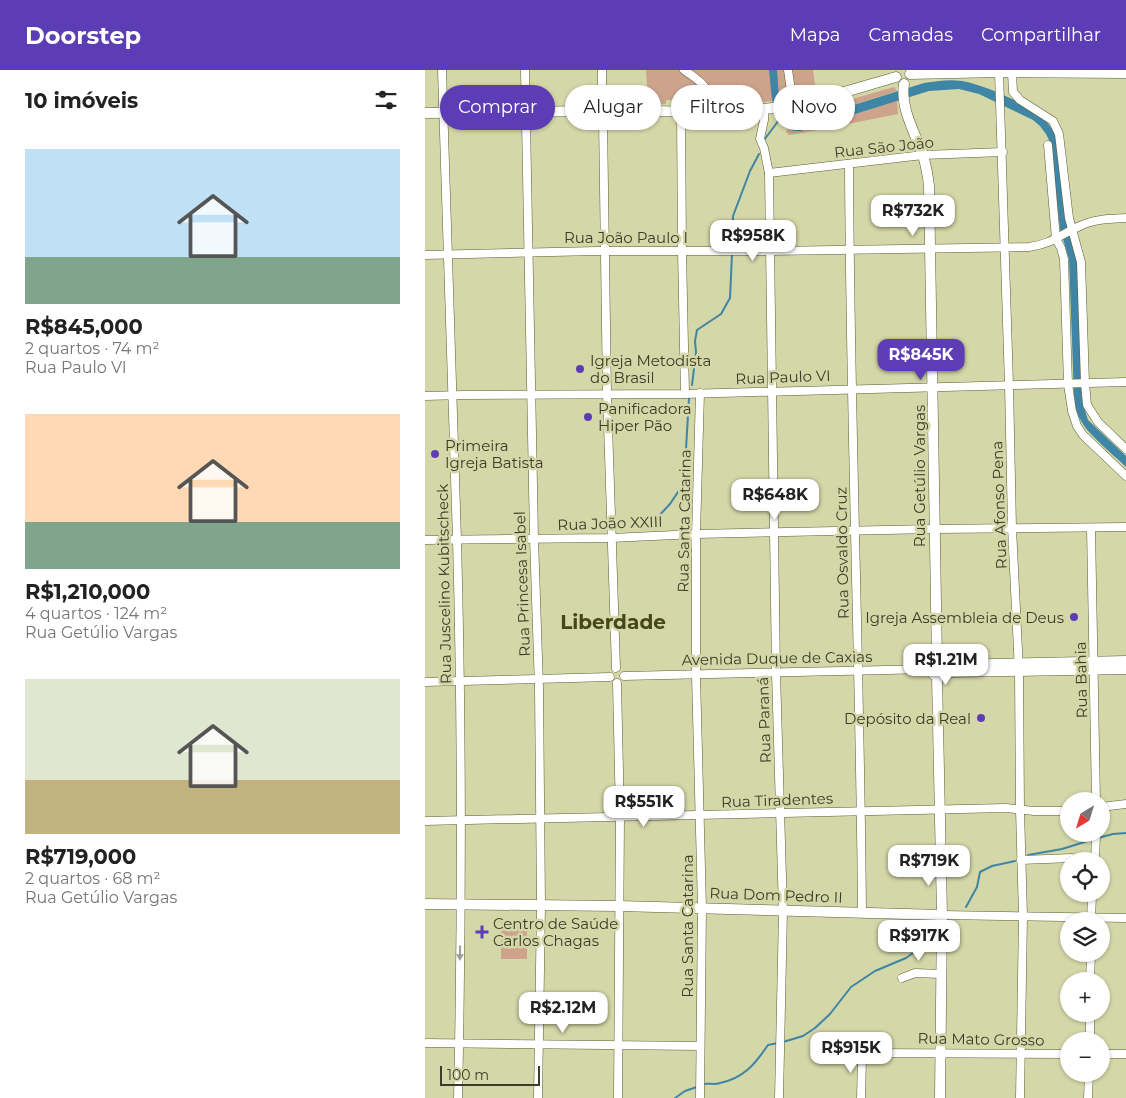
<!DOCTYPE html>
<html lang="pt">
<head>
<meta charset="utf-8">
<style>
	:root { --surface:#fff; --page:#f2f2f2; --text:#222; --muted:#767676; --accent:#5d3db5 }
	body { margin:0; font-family:Montserrat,sans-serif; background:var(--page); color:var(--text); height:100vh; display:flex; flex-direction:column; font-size:19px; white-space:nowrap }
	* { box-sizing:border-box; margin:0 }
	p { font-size:16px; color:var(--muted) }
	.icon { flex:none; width:28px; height:28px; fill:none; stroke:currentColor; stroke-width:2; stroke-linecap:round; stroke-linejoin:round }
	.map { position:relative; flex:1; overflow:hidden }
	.side { display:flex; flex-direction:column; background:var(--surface); width:425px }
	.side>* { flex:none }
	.hud { position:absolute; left:15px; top:15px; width:475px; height:45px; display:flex; gap:10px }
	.needle { width:32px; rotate:218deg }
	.buttons { position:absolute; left:635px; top:722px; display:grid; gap:10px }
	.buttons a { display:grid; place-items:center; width:50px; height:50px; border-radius:50%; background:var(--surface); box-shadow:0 1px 4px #0004; font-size:25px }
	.scale { position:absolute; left:15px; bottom:12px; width:100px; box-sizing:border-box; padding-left:5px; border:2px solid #3b3c29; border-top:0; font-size:14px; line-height:18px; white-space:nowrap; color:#3b3c29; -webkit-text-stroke:4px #d4d7a7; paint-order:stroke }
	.price { position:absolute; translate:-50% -42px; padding:0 11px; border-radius:10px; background:#fff; color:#222; font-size:16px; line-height:32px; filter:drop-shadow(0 1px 2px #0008) }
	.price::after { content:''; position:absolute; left:50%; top:30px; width:15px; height:11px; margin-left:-8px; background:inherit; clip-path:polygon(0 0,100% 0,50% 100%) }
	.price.on { background:var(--accent); color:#fff }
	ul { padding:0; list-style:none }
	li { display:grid; align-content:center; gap:10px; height:265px; padding:0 25px }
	li span { display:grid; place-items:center; height:155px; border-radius:0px; color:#555 }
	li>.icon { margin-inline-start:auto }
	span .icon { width:90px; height:90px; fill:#fffc; stroke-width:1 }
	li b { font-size:21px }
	h2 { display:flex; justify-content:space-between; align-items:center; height:60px; padding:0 25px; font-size:21px }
	.tag { padding:0 18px; border-radius:22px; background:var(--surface); box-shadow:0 1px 4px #0004; font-size:18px; line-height:45px }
	.tag.on { background:var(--accent); color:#fff }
	header { display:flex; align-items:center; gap:30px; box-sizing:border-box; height:70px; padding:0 25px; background:var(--accent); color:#fff }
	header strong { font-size:24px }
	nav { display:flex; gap:28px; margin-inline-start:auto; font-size:18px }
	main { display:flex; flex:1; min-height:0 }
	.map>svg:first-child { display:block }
	.green { fill:#cea38b }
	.water { fill:#3f85a5 }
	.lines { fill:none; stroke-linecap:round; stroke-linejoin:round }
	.stream { stroke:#3f85a5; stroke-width:2 }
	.minor-casing { stroke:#5c5d32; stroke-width:9 }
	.tertiary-casing { stroke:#5c5d32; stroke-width:11 }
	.minor { stroke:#fff; stroke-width:8 }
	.tertiary { stroke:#fff; stroke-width:10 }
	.oneway { fill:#9d9e94 }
	.poi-dot { fill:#5d3db5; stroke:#d4d7a7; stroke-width:2 }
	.labels { text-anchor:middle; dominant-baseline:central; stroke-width:5; stroke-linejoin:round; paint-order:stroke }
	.street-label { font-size:15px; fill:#3b3c29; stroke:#d4d7a7 }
	.poi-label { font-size:15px; fill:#3b3c29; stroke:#d4d7a7; text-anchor:start }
	.district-label { font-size:20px; font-weight:bold; fill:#45461b; stroke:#d4d7a7 }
</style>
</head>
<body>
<header>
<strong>Doorstep</strong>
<nav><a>Mapa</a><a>Camadas</a><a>Compartilhar</a></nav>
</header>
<main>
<section class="side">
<h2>10 imóveis<svg class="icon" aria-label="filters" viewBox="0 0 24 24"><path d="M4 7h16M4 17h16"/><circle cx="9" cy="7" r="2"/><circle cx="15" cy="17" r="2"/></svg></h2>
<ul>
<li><span style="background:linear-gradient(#bfe0f5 70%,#7fa58c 0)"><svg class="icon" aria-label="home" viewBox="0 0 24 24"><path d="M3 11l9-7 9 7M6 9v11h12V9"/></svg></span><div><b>R$845,000</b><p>2 quartos · 74 m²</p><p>Rua Paulo VI</p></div></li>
<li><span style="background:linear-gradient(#ffd9b3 70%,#7fa58c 0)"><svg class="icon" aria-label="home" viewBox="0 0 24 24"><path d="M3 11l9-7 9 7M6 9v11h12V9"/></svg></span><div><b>R$1,210,000</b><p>4 quartos · 124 m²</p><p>Rua Getúlio Vargas</p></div></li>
<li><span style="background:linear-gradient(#dfe7d0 65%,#c2b280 0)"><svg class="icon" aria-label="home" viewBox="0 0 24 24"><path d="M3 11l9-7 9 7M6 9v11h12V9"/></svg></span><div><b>R$719,000</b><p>2 quartos · 68 m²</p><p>Rua Getúlio Vargas</p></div></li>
</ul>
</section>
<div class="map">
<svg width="701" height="1028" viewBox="0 0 701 1028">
	<rect width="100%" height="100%" fill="#d4d7a7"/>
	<g class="green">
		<polygon points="221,0 388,0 390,15 395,15 395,21 341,32 250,34 250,30 241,30 241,34 223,33"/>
		<polygon points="469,17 472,21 374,52 364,50 358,44 392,39"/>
		<polygon points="472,31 473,44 377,63 364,65 361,62 362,59 376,61"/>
		<polygon points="79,849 98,849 98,852 102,852 102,889 76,889 76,852 79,852"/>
	</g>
	<path class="water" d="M344,0H352C354,17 351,52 374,52L499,13C512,11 524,9 537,11C559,15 592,30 611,42C620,48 626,57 631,66L653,189L657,331L663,350L701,386V397C688,384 662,364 655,349C651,342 650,334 649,326L644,189L635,159L625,72L621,64L615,56L608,50L554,24L534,19L504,21L376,61C345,63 347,23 344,0Z"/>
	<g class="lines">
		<g class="stream">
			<polyline points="339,70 354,50"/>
			<polyline points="307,179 308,146 325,101 334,84"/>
			<polyline points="267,315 271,282 270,271 272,260 296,244 305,228 307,184"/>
			<polyline points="230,450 245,434 259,413 264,328"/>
			<polyline points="673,768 688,764 701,763"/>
			<polyline points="603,785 637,779 669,769"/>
			<polyline points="541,837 552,817 555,802 567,796 590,791"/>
			<polyline points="358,972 378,966 390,958 405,944 426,917 450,901 481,888 510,867"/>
			<path d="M279,1014C284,1013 289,1015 295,1013C319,1008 330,994 343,975L353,973"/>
			<polyline points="250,1028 260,1021 272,1017"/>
		</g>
		<defs>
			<g id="minor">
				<path d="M17,0C21,157 28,313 32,470C37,656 37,842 33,1028"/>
				<polyline points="100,0 109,468 114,618 116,835 113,1028"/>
				<polyline points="177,0 177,33"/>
				<path d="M259,0C279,14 284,15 285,41"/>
				<polyline points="363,0 368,34"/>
				<polyline points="574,2 584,315 587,458 594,601 595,740 598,846 595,1028"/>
				<polyline points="587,2 588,22 595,30 628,51 634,64 644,148 656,192 660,313 662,335 673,352 701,379"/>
				<polyline points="339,39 339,50 335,69 339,78 344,103 351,603 358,841 354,1028"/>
				<polyline points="256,41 257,181 260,324"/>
				<polyline points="178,49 182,324 191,598"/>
				<polyline points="623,75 631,169 636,178 639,189 643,314 647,341 652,356 658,365 701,406"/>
				<path d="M424,94C425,343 435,593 437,842"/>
				<polyline points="344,103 498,85 578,82"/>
				<path d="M0,185L172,181H345L604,177C627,174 636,164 655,156C669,149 685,149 701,148"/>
				<polyline points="0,326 39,325 260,324 701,312"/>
				<polyline points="666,458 671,731"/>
				<polyline points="0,470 186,468 271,464 509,459 701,457"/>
				<polyline points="199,606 506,599"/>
				<polyline points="0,612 185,607"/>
				<polyline points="192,613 195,747 193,1028"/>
				<polyline points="676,737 701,734"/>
				<polyline points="0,751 581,738 609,741 644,741"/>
				<polyline points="596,790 647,788"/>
				<polyline points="670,791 671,764"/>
				<polyline points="517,845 701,848"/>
				<polyline points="666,851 667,824"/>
				<polyline points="477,908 490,903 516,904"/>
				<polyline points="665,911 666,884"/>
				<polyline points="665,971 665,944"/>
				<polyline points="0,973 275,976"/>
				<polyline points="676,984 701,984"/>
				<polyline points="275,1028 277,838 271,605 271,464 275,323"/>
				<polyline points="436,1028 437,989 439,985 443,983 644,984"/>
				<polyline points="663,1028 664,1004"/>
			</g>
			<g id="tertiary">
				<polyline points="485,4 574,2 701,3"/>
				<path d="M479,14C475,38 490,63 498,85C501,96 503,106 504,116L512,592"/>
				<circle cx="178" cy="41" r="8"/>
				<path d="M186,41C236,40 288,44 338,39C383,35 428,19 471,7"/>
				<polyline points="0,43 170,41"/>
				<circle cx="513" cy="599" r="7"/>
				<polyline points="520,597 526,595 701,591"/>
				<polyline points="520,601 527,602 701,599"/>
				<polyline points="512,606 517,845 515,1028"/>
				<polyline points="0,834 194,836 517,845"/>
			</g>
		</defs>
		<use href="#minor" class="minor-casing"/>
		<use href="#tertiary" class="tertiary-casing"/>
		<use href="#minor" class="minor"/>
		<use href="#tertiary" class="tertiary"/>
	</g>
	<defs><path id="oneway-solid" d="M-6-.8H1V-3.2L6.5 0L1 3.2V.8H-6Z" transform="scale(1.25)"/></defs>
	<use class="oneway" href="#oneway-solid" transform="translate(35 883) rotate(91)"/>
	<g class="poi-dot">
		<circle cx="155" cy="299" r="5"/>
		<circle cx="163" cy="347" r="5"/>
		<circle cx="10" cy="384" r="5"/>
		<circle cx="649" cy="547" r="5"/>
		<circle cx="556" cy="648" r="5"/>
		<path d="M54.5 854.5h5v5h5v5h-5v5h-5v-5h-5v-5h5z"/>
	</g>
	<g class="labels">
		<g class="street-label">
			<text transform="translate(459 77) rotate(-6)">Rua São João</text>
			<text x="201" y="167">Rua João Paulo I</text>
			<text transform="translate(358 307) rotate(-2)">Rua Paulo VI</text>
			<text transform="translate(494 406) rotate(-90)">Rua Getúlio Vargas</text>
			<text transform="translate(574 435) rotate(-92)">Rua Afonso Pena</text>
			<text transform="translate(259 451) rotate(-89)">Rua Santa Catarina</text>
			<text transform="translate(185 453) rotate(-2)">Rua João XXIII</text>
			<text transform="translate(417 483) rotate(-91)">Rua Osvaldo Cruz</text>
			<text transform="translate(19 514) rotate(-91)">Rua Juscelino Kubitscheck</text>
			<text transform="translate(97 514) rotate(-92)">Rua Princesa Isabel</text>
			<text transform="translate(352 588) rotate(-1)">Avenida Duque de Caxias</text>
			<text transform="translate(656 610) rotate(-91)">Rua Bahia</text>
			<text transform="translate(339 650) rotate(-92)">Rua Paraná</text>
			<text transform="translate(352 730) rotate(-2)">Rua Tiradentes</text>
			<text transform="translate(351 825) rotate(2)">Rua Dom Pedro II</text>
			<text transform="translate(262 856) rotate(-90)">Rua Santa Catarina</text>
			<text transform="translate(556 969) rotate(1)">Rua Mato Grosso</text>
		</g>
		<g class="poi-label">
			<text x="165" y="290">Igreja Metodista<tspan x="165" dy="17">do Brasil</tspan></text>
			<text x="173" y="338">Panificadora<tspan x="173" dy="17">Hiper Pão</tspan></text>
			<text x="20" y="375">Primeira<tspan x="20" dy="17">Igreja Batista</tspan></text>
			<text x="639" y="547" text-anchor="end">Igreja Assembleia de Deus</text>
			<text x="546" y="648" text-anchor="end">Depósito da Real</text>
			<text x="68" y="853">Centro de Saúde<tspan x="68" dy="17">Carlos Chagas</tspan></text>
		</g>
		<g class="district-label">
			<text x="188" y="552">Liberdade</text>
		</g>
	</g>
</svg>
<div class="buttons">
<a><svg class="needle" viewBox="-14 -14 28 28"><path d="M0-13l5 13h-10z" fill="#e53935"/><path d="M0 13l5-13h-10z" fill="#767676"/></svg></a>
<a><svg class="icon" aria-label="locate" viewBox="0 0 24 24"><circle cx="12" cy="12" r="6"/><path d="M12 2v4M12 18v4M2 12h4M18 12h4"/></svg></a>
<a><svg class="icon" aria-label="layers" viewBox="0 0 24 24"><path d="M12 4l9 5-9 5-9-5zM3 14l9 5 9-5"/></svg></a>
<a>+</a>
<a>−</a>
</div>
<div class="scale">100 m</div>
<b class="price" style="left:488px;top:167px">R$732K</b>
<b class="price" style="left:328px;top:192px">R$958K</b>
<b class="price on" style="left:496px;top:311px">R$845K</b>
<b class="price" style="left:350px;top:451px">R$648K</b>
<b class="price" style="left:521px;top:616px">R$1.21M</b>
<b class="price" style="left:219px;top:758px">R$551K</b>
<b class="price" style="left:504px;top:817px">R$719K</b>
<b class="price" style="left:494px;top:892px">R$917K</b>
<b class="price" style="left:138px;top:964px">R$2.12M</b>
<b class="price" style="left:426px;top:1004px">R$915K</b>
<div class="hud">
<a class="tag on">Comprar</a>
<a class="tag">Alugar</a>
<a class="tag">Filtros</a>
<a class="tag">Novo</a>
</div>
</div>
</main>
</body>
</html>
